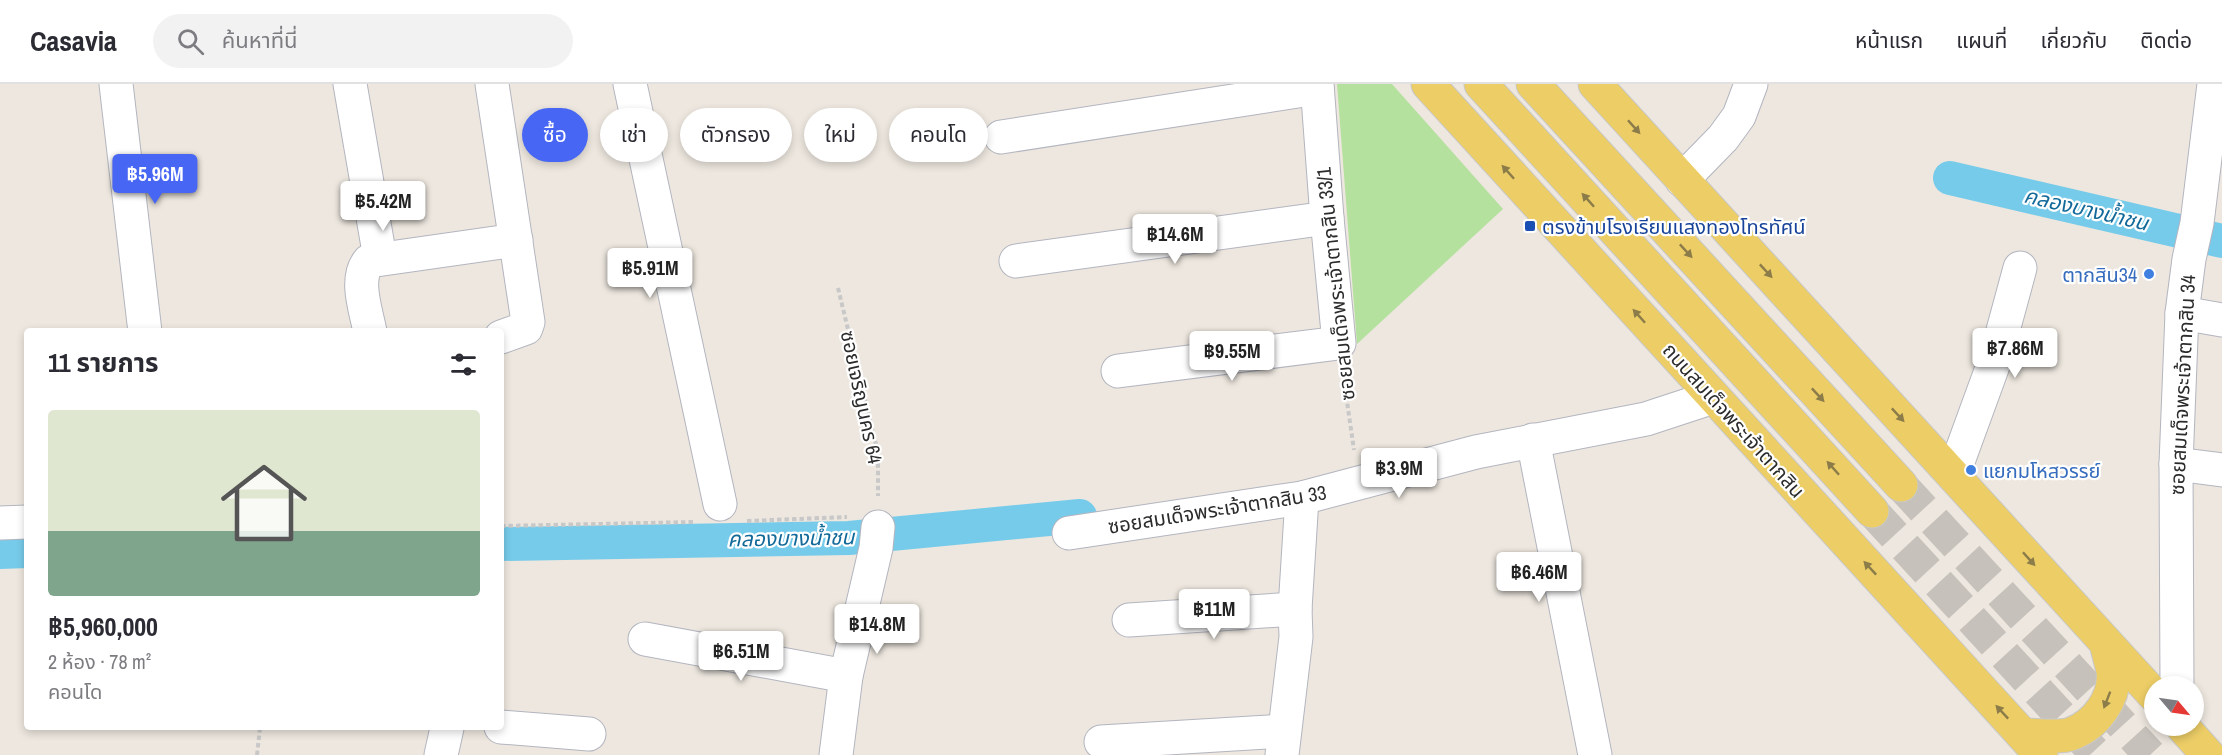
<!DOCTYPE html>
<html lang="th">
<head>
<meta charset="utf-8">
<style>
	:root { --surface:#fff; --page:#f2f2f3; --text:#2b2b33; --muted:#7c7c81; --line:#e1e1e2; --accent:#4766f3 }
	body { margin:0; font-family:"Archivo Narrow","Noto Sans Thai",sans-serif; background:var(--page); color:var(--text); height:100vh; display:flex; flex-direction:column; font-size:22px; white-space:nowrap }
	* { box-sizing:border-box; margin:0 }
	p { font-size:20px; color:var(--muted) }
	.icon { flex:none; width:33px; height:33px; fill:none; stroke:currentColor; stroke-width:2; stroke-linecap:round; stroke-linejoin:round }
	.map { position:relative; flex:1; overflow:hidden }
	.side { position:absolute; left:24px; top:244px; width:480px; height:402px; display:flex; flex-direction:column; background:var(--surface); border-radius:6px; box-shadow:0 3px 9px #0003 }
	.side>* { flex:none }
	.top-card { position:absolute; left:522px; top:24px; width:570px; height:54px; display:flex; gap:12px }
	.needle { width:39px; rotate:119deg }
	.controls { position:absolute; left:2144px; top:592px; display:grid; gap:12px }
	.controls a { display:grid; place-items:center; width:60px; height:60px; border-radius:50%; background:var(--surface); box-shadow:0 3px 9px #0003; font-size:30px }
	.price { position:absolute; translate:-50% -51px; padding:0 14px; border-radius:6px; background:#fff; color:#222; font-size:20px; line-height:39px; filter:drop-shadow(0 2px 3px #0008) }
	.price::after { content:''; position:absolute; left:50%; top:36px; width:18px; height:14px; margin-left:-9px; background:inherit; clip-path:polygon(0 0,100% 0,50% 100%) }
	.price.on { background:var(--accent); color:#fff }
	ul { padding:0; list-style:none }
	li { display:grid; align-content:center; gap:12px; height:318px; padding:0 24px }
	li span { display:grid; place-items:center; height:186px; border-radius:6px; color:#555 }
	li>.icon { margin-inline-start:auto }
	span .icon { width:108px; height:108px; fill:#fffc; stroke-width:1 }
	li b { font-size:26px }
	h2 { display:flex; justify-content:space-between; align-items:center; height:72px; padding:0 24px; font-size:26px }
	.pill { padding:0 21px; border-radius:27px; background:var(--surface); box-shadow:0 3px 9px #0003; font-size:21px; line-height:54px }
	.pill.on { background:var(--accent); color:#fff }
	header { display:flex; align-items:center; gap:36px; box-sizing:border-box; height:84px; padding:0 30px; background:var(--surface); border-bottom:2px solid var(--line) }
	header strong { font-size:28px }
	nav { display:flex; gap:33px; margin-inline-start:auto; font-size:21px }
	.search { width:420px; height:54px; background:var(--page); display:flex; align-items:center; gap:15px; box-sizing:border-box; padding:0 21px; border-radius:33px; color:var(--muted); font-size:22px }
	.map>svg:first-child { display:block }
	.grass { fill:#b5e19e }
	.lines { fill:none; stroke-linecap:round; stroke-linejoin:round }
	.canal { stroke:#77cbea; stroke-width:34 }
	.major-tunnel { stroke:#c6c2bb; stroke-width:33; stroke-dasharray:33 16; stroke-linecap:butt }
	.minor-casing { stroke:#b3b5bf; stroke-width:35 }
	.major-casing { stroke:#c8c8c8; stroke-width:35 }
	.path { stroke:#c8c8c8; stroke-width:4; stroke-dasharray:4.5 3; stroke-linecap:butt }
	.minor { stroke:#fff; stroke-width:33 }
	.major { stroke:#eccd66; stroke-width:33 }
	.oneway { fill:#8c7c49 }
	.transit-dot { fill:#1a4fb4; stroke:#fff; stroke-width:2 }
	.shop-dot { fill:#3f7fe0; stroke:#fff; stroke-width:2 }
	.labels { text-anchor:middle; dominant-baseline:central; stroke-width:4.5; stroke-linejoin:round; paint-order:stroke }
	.transit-label { font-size:20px; fill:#164399; stroke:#fff; text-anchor:start }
	.shop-label { font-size:20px; fill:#366cbe; stroke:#fff; text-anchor:end }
	.street-label { font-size:20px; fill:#2c2c2c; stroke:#fff }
	.water-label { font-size:21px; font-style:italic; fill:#136a9a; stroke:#fff }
</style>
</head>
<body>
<header>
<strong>Casavia</strong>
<div class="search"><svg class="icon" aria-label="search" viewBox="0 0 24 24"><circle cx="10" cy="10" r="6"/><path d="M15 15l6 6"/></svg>ค้นหาที่นี่</div>
<nav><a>หน้าแรก</a><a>แผนที่</a><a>เกี่ยวกับ</a><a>ติดต่อ</a></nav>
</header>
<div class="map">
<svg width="2222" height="671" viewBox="0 0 2222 671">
	<rect width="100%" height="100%" fill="#ede7df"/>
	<polygon class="grass" points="1337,0 1392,0 1503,125 1357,260"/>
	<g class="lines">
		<g class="canal">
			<polyline points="1950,94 2222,157"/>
			<polyline points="501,460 849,454 1080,432"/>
			<polyline points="0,468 27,467"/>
		</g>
		<g class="major-tunnel">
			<polyline points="1901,401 2150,671"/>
			<polyline points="1872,427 2097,671"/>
		</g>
		<defs>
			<g id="minor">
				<polyline points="116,0 145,248"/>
				<polyline points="350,0 380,174"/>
				<polyline points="492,0 528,238 526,244 501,253"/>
				<polyline points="630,0 720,420"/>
				<polyline points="1001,53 1317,4"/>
				<polyline points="1682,96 1723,54 1739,32 1751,0"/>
				<polyline points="1016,177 1327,134"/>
				<polyline points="2182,229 2222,236"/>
				<path d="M370,248C366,226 354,195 369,177L516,156"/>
				<polyline points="1118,287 1339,259 1327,134 1317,0"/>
				<polyline points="1533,356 1595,671"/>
				<polyline points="2176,380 2222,386"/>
				<polyline points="1953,391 1995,276 2020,184"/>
				<polyline points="0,439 27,438"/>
				<polyline points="1069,449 1302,414 1476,368 1646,335 1713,313"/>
				<polyline points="1129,536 1295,525"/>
				<polyline points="645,555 846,592"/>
				<polyline points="2177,603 2176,380 2182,229 2189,175 2197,139 2214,0"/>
				<polyline points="501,643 589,650"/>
				<polyline points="1101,658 1284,647"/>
				<polyline points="441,671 447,644"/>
				<polyline points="836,671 846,592 876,464 878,443"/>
				<polyline points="1282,671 1296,553 1295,525 1302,414"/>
			</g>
			<g id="major">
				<polyline points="1428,0 2041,671"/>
				<polyline points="1481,0 1872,427"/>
				<polyline points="1533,0 1901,401"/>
				<polyline points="1595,0 2154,611"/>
				<polyline points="2182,642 2208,671"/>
				<path d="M2023,651C2036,651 2060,654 2071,650C2096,641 2116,614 2113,587C2111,578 2108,568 2106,559"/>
			</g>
		</defs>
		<use href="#minor" class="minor-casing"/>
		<use href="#major" class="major-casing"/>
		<g class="path">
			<polyline points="838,204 878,369 878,412"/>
			<polyline points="1343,290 1354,366"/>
			<polyline points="747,437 847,433"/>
			<polyline points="501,442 694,438"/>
			<polyline points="257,671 260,644"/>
		</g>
		<use href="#minor" class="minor"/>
		<use href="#major" class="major"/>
	</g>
	<defs><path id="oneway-solid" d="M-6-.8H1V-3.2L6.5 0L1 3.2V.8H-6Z" transform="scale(1.5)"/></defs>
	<g class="oneway">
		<use href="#oneway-solid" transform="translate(1634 43) rotate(48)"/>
		<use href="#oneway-solid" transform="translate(1508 88) rotate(-132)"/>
		<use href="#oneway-solid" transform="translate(1588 116) rotate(-132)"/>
		<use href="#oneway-solid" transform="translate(1686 167) rotate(47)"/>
		<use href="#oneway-solid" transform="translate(1766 187) rotate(47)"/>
		<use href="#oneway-solid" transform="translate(1639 232) rotate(-132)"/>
		<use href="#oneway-solid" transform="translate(1818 311) rotate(47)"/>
		<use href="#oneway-solid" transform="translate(1898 331) rotate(47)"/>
		<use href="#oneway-solid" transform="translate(1833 384) rotate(-132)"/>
		<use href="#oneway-solid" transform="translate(2029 475) rotate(48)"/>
		<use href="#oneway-solid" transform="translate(1870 484) rotate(-133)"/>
		<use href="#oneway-solid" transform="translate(2107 616) rotate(111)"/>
		<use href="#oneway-solid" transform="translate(2002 628) rotate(-133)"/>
	</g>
	<rect class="transit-dot" x="1524" y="136" width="12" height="12" rx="3"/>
	<g class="shop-dot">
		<circle cx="2149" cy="190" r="6"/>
		<circle cx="1971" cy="386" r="6"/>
	</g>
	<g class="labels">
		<g class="transit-label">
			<text x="1542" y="142">ตรงข้ามโรงเรียนแสงทองโทรทัศน์</text>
		</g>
		<g class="shop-label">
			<text x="2137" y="190">ตากสิน34</text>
			<text x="1983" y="386" text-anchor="start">แยกมโหสวรรย์</text>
		</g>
		<g class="street-label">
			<text transform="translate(1335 200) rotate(-96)">ซอยสมเด็จพระเจ้าตากสิน 33/1</text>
			<text transform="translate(2182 301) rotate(-87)">ซอยสมเด็จพระเจ้าตากสิน 34</text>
			<text transform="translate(862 313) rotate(78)">ซอยเจริญนคร 64</text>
			<text transform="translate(1734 336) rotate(48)">ถนนสมเด็จพระเจ้าตากสิน</text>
			<text transform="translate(1217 425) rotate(-9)">ซอยสมเด็จพระเจ้าตากสิน 33</text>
		</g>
		<g class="water-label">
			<text transform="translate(2086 125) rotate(13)">คลองบางน้ำชน</text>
			<text transform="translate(791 454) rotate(-1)">คลองบางน้ำชน</text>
		</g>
	</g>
</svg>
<div class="controls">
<a><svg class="needle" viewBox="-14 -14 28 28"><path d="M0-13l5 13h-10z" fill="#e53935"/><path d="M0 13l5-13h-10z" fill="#7c7c81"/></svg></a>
</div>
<b class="price on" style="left:155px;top:121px">฿5.96M</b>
<b class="price" style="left:383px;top:148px">฿5.42M</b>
<b class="price" style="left:1175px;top:181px">฿14.6M</b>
<b class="price" style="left:650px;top:215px">฿5.91M</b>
<b class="price" style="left:2015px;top:295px">฿7.86M</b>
<b class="price" style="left:1232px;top:298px">฿9.55M</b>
<b class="price" style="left:1399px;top:415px">฿3.9M</b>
<b class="price" style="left:1539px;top:519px">฿6.46M</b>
<b class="price" style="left:1214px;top:556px">฿11M</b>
<b class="price" style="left:877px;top:571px">฿14.8M</b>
<b class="price" style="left:741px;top:598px">฿6.51M</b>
<div class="top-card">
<a class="pill on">ซื้อ</a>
<a class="pill">เช่า</a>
<a class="pill">ตัวกรอง</a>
<a class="pill">ใหม่</a>
<a class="pill">คอนโด</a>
</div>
<section class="side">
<h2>11 รายการ<svg class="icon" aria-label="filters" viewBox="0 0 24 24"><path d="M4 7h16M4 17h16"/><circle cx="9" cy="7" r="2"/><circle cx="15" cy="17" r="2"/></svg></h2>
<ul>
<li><span style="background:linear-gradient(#dfe7d0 65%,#7fa58c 0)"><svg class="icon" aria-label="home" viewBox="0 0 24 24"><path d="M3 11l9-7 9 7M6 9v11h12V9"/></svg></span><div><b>฿5,960,000</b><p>2 ห้อง · 78 m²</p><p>คอนโด</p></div></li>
</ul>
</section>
</div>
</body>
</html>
